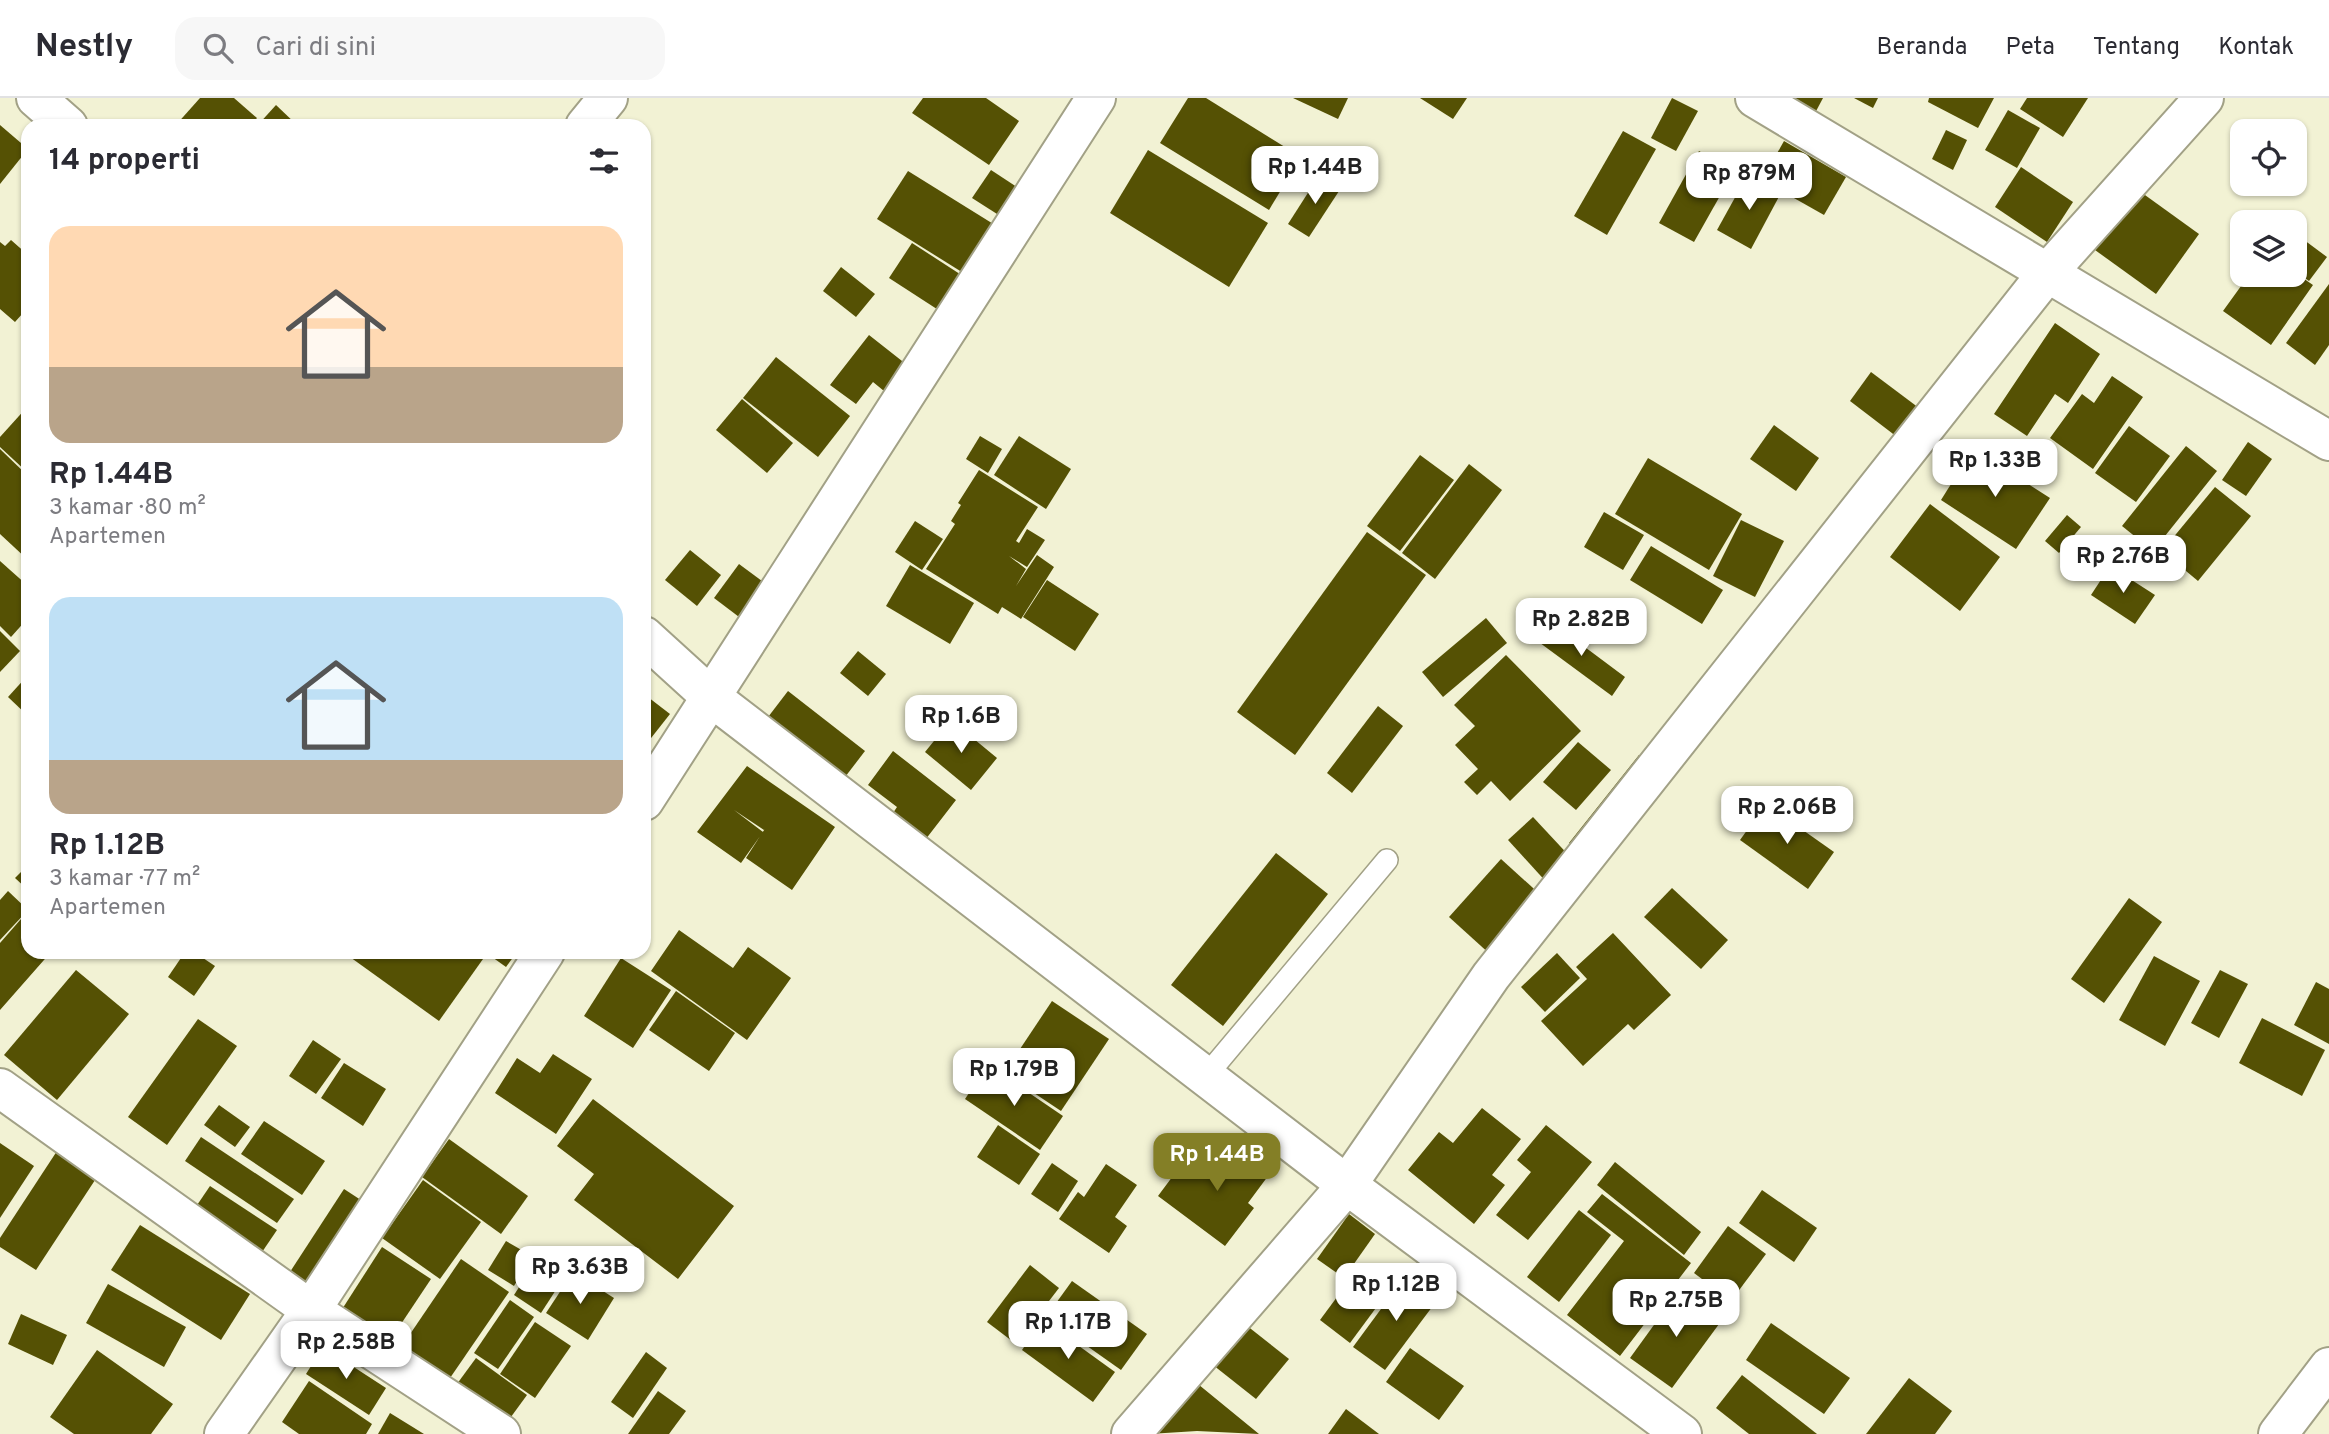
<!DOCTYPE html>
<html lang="id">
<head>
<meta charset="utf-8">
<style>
	:root { --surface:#fff; --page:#f7f7f7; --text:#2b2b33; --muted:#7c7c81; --line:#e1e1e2; --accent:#847f26 }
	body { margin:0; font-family:Overpass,sans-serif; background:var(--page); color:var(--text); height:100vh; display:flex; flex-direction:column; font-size:26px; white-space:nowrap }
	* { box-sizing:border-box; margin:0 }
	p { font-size:23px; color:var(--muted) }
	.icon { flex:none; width:38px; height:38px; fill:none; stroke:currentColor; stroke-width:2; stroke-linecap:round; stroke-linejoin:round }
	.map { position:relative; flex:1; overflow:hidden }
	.sheet { position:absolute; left:21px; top:21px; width:630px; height:840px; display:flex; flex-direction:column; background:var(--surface); border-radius:21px; box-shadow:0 2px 5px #0004 }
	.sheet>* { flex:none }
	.controls { position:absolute; left:2230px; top:21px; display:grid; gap:14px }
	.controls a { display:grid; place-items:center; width:77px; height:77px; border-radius:14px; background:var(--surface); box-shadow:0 2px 5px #0004; font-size:35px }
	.price { position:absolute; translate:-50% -60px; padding:0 16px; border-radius:14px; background:#fff; color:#222; font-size:23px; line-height:46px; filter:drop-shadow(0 2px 4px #0008) }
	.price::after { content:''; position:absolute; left:50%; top:42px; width:21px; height:16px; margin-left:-10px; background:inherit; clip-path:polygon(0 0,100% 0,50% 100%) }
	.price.current { background:var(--accent); color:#fff }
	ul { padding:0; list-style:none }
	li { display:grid; align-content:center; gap:14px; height:371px; padding:0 28px }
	li span { display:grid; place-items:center; height:217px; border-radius:21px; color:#555 }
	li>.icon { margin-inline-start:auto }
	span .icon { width:126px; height:126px; fill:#fffc; stroke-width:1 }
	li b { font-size:30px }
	h2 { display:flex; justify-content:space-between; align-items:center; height:84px; padding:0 28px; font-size:30px }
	header { display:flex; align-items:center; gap:42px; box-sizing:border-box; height:98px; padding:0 35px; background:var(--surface); border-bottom:2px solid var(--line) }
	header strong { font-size:33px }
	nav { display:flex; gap:38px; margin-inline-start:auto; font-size:24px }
	.search { width:490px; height:63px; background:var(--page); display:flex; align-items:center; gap:18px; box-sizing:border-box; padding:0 24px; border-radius:21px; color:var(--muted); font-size:26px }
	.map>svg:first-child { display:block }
	.building { fill:#555104 }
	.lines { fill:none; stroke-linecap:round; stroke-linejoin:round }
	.service-casing { stroke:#a2a186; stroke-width:24 }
	.minor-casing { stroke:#a2a186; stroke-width:42 }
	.service { stroke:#fff; stroke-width:21 }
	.minor { stroke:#fff; stroke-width:38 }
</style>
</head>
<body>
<header>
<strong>Nestly</strong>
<div class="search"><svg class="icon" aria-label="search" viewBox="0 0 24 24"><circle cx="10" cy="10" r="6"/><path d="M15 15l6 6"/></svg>Cari di sini</div>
<nav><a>Beranda</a><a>Peta</a><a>Tentang</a><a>Kontak</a></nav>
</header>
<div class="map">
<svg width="2329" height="1336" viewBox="0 0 2329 1336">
	<rect width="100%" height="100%" fill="#f2f2d4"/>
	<g class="building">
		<polygon points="200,0 234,0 257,20 250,28 175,28"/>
		<polygon points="923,0 986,0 1019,23 989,67 912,15"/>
		<polygon points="1188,0 1206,0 1301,59 1269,112 1160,45"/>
		<polygon points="1293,0 1348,0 1338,21"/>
		<polygon points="1420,0 1467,0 1453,21"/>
		<polygon points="1672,0 1698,13 1676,53 1651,40"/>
		<polygon points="1784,0 1823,0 1814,17"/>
		<polygon points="1854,0 1878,0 1873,10"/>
		<polygon points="1929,0 1994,0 1978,30 1928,4"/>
		<polygon points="2027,0 2088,0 2063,39 2020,11"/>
		<polygon points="276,7 298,28 257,28"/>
		<polygon points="2008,12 2040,30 2017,70 1985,52"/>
		<polygon points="0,27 28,51 0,86"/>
		<polygon points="1946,32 1967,42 1953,72 1932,61"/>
		<polygon points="1623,33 1656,51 1607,137 1574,118"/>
		<polygon points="1784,43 1846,79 1824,117 1762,82"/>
		<polygon points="1148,52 1268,125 1229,189 1110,115"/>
		<polygon points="1699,53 1734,73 1694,144 1659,125"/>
		<polygon points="2021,69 2073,104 2047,144 1995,109"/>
		<polygon points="991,72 1026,95 1008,123 972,100"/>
		<polygon points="908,73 1003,132 973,181 877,121"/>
		<polygon points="1320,76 1341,90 1309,139 1288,126"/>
		<polygon points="1748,76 1781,95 1751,151 1717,132"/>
		<polygon points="2138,92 2199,136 2156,196 2095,152"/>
		<polygon points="2296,136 2327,159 2309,183 2294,172"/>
		<polygon points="11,142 28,157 28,220 23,215 15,224 0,211 0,144 5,148"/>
		<polygon points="912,145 966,180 943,215 889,180"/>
		<polygon points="841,169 875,196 856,219 823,193"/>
		<polygon points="2294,174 2313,187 2271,247 2223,213 2249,177 2294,177"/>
		<polygon points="2329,186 2329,247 2315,267 2286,245"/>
		<polygon points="2055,225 2100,256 2068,305 2055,296 2027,338 1994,316"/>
		<polygon points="869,237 916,274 895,302 873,284 856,306 830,287"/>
		<polygon points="776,259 850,318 818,359 743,300"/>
		<polygon points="1871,274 1923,313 1901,342 1850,303"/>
		<polygon points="2112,278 2143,299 2093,371 2050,340 2082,296 2094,305"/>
		<polygon points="742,301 793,345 767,375 716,332"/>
		<polygon points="28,308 28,375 0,349 0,339"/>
		<polygon points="1774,327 1819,360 1796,393 1750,361"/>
		<polygon points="2129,328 2170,358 2136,404 2095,375"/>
		<polygon points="980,338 1002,351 988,375 966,361"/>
		<polygon points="1019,338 1071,371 1046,411 994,377"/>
		<polygon points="2248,344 2272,361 2246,398 2222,382"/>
		<polygon points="2186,348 2217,373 2153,453 2122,428"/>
		<polygon points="0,351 28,378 28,462 0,436"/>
		<polygon points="1973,351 2050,400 2016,451 1941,402"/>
		<polygon points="1420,357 1454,382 1400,453 1367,428"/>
		<polygon points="1648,360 1742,416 1709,472 1615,416"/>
		<polygon points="1469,366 1502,392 1435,481 1402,455"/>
		<polygon points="979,372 1038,409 1016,443 1019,445 1027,431 1045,442 1027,469 1009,458 1026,471 1016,488 1037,457 1054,469 1021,521 1002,509 998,516 926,471 955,426 951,423 961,407 958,405"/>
		<polygon points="2215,389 2251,418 2198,483 2162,453"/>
		<polygon points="1930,406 2000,459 1960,513 1890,459"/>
		<polygon points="1604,414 1644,437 1623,472 1584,449"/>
		<polygon points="2067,417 2081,429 2059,455 2045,443"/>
		<polygon points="1741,422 1784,443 1755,499 1713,478"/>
		<polygon points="915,423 943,441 922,472 895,454"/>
		<polygon points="1367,434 1426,477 1295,657 1237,614"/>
		<polygon points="1651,448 1723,492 1702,526 1630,482"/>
		<polygon points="690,452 721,477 697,508 665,482"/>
		<polygon points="0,463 28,488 28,520 11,539 0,528"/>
		<polygon points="739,466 773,491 747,525 714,500"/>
		<polygon points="910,467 974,505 950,546 886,508"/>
		<polygon points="2110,468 2155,497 2135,526 2091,497"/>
		<polygon points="1047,482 1099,516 1075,553 1023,519"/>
		<polygon points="1486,520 1507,545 1443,599 1422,574"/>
		<polygon points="1550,523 1625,579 1612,598 1536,542"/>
		<polygon points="0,533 20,553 0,574"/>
		<polygon points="858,553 886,576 868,598 840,575"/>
		<polygon points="1506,557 1581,633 1510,703 1491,683 1477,697 1464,684 1478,671 1455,647 1475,628 1454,607"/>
		<polygon points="28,577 28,618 8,599"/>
		<polygon points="788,593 865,653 842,683 765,623"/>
		<polygon points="644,596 670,616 644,649"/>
		<polygon points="1378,608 1403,628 1352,695 1327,675"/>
		<polygon points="951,622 997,660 971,692 925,654"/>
		<polygon points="1578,644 1611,672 1576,712 1543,684"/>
		<polygon points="893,653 956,702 922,746 889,721 897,709 868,687"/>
		<polygon points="1639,657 1648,666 1578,752 1569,745"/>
		<polygon points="747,668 835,729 792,792 746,760 766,729 764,732 734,712 763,734 741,765 697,734"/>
		<polygon points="1766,706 1834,754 1808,791 1740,742"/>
		<polygon points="1533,719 1574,763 1549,787 1508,742"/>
		<polygon points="1276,755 1328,796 1223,928 1171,887"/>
		<polygon points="1501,761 1544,800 1492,858 1449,819"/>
		<polygon points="28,767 28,792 15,780"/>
		<polygon points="1672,790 1728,842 1701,871 1644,819"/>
		<polygon points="8,793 28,812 0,842 0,802"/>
		<polygon points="2129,800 2162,824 2104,905 2071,881"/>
		<polygon points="28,813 28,854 51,854 0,912 0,845"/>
		<polygon points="679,832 733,870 748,849 791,880 747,942 651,873"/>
		<polygon points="1613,835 1671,897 1634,932 1628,926 1583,968 1541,923 1587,881 1576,869"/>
		<polygon points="185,854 194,854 215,868 194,898 168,879"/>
		<polygon points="343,854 473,854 483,861 439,923"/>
		<polygon points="485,854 517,854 506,869"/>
		<polygon points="1557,855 1580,880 1545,914 1521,889"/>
		<polygon points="2154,858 2200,883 2165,948 2119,922"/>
		<polygon points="621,860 671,892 633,950 584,918"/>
		<polygon points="76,872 129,916 57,1002 4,957"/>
		<polygon points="2220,872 2248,886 2219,940 2191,925"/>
		<polygon points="2316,884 2329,891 2329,946 2294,927"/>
		<polygon points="676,893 735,935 709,973 649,932"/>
		<polygon points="1052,903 1109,941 1061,1013 1004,975"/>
		<polygon points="2262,920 2325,952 2302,998 2239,965"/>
		<polygon points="198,921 237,948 167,1047 128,1019"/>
		<polygon points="313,942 341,961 316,996 289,978"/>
		<polygon points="553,956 592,981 556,1036 495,995 517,960 540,975"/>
		<polygon points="344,965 386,991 363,1028 321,1000"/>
		<polygon points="988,967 1063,1018 1040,1052 965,1001"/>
		<polygon points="593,1001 734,1108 678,1181 574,1102 594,1076 557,1048"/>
		<polygon points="219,1007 250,1029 235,1049 204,1027"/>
		<polygon points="1482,1010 1521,1041 1492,1077 1505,1087 1474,1126 1408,1072 1439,1034 1453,1045"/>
		<polygon points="264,1023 325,1063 302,1097 241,1056"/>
		<polygon points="998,1027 1040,1056 1019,1087 977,1059"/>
		<polygon points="1546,1027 1592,1064 1528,1142 1496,1117 1531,1074 1517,1062"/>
		<polygon points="201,1039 294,1101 277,1125 185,1063"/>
		<polygon points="449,1041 528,1098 501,1136 422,1079"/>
		<polygon points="0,1045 34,1068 0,1120"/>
		<polygon points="1236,1047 1271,1074 1248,1105 1254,1110 1225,1148 1158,1098 1187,1059 1213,1078"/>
		<polygon points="57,1053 97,1079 36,1172 0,1149 0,1140"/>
		<polygon points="1615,1064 1701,1134 1684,1157 1597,1087"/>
		<polygon points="1052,1065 1078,1083 1058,1114 1031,1096"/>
		<polygon points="1106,1066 1137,1087 1115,1119 1127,1128 1109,1155 1059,1121 1078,1094 1084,1099"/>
		<polygon points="423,1082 481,1124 440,1181 382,1140"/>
		<polygon points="210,1088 277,1132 258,1160 191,1116"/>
		<polygon points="344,1091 367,1106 311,1192 288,1177"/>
		<polygon points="1762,1092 1817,1130 1794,1164 1739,1125"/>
		<polygon points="1602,1096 1691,1165 1620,1258 1567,1217 1624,1143 1587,1114"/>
		<polygon points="1579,1112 1611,1137 1559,1204 1527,1179"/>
		<polygon points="1349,1116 1375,1136 1344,1180 1317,1161"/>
		<polygon points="140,1127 250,1196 221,1242 111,1172"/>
		<polygon points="1728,1128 1766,1156 1731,1203 1694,1175"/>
		<polygon points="506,1143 532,1158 514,1188 488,1172"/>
		<polygon points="382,1149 431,1181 387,1247 339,1216"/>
		<polygon points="461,1161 509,1194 450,1280 402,1248"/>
		<polygon points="536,1163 563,1181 541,1215 514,1197"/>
		<polygon points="1030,1167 1059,1190 1016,1246 987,1224"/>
		<polygon points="573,1174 614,1200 588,1242 546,1215"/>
		<polygon points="1354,1176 1384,1199 1350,1245 1320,1222"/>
		<polygon points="1406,1177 1438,1201 1385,1272 1353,1249"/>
		<polygon points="1072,1183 1147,1236 1121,1272 1046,1219"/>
		<polygon points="108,1186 186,1229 164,1269 86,1225"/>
		<polygon points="1680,1191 1722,1222 1672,1290 1630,1260"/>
		<polygon points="510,1202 534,1219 498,1271 474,1255"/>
		<polygon points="21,1216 67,1237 53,1267 8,1246"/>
		<polygon points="1043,1222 1115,1274 1093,1304 1022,1252"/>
		<polygon points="535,1224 571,1248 535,1300 500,1276"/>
		<polygon points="1771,1225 1850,1280 1824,1316 1746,1262"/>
		<polygon points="1246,1227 1289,1261 1256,1301 1213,1267"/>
		<polygon points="323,1249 386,1290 369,1317 306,1276"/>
		<polygon points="1410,1250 1464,1288 1439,1322 1386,1284"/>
		<polygon points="97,1252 173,1306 151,1336 74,1336 50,1319"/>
		<polygon points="646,1254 667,1270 633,1320 611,1304"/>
		<polygon points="476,1260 527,1297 505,1327 454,1290"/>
		<polygon points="1742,1277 1817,1336 1749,1336 1716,1310"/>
		<polygon points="1909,1280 1952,1313 1935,1336 1866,1336"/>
		<polygon points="1193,1282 1259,1336 1197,1333 1149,1336"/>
		<polygon points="309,1283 372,1326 366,1336 299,1336 282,1324"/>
		<polygon points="658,1293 686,1313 669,1336 628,1336"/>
		<polygon points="1346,1311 1379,1336 1328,1336"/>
		<polygon points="390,1315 424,1336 378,1336"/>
	</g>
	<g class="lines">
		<defs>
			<polyline id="service" points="1206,978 1387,762"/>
			<g id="minor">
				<polyline points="36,0 68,28"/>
				<polyline points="1755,0 2329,343"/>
				<polyline points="585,28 608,0"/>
				<polyline points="644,538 711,599 1347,1087 1682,1336"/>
				<polyline points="644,703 1096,0"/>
				<polyline points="0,990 311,1212 545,854"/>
				<polyline points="224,1336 311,1212 501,1336"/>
				<polyline points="1131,1336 1347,1087 1491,878 2048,174 2204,0"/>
				<polyline points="2278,1336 2329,1269"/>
			</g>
		</defs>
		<use href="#service" class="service-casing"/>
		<use href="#minor" class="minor-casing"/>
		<use href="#service" class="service"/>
		<use href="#minor" class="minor"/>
	</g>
</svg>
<div class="controls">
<a><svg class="icon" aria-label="locate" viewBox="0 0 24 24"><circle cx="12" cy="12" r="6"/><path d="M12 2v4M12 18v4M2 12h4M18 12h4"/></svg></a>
<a><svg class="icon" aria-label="layers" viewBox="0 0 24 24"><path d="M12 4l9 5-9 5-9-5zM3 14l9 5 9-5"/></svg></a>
</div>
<b class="price" style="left:1315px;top:108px">Rp 1.44B</b>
<b class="price" style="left:1749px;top:114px">Rp 879M</b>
<b class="price" style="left:1995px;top:401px">Rp 1.33B</b>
<b class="price" style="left:2123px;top:497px">Rp 2.76B</b>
<b class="price" style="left:1581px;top:560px">Rp 2.82B</b>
<b class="price" style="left:961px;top:657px">Rp 1.6B</b>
<b class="price" style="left:1787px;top:748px">Rp 2.06B</b>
<b class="price" style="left:1014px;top:1010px">Rp 1.79B</b>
<b class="price current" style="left:1217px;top:1095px">Rp 1.44B</b>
<b class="price" style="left:580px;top:1208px">Rp 3.63B</b>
<b class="price" style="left:1396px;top:1225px">Rp 1.12B</b>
<b class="price" style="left:1676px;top:1241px">Rp 2.75B</b>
<b class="price" style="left:1068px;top:1263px">Rp 1.17B</b>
<b class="price" style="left:346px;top:1283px">Rp 2.58B</b>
<section class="sheet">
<h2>14 properti<svg class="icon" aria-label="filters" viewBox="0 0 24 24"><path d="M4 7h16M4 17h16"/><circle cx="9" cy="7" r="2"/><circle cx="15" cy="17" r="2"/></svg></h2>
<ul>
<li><span style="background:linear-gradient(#ffd9b3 65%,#b9a48a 0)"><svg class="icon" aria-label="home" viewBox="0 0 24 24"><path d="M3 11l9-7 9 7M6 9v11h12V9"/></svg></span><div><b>Rp 1.44B</b><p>3 kamar · 80 m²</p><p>Apartemen</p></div></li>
<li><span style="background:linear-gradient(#bfe0f5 75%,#b9a48a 0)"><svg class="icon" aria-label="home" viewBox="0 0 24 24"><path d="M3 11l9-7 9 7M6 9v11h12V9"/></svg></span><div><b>Rp 1.12B</b><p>3 kamar · 77 m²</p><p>Apartemen</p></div></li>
</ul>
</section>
</div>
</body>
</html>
